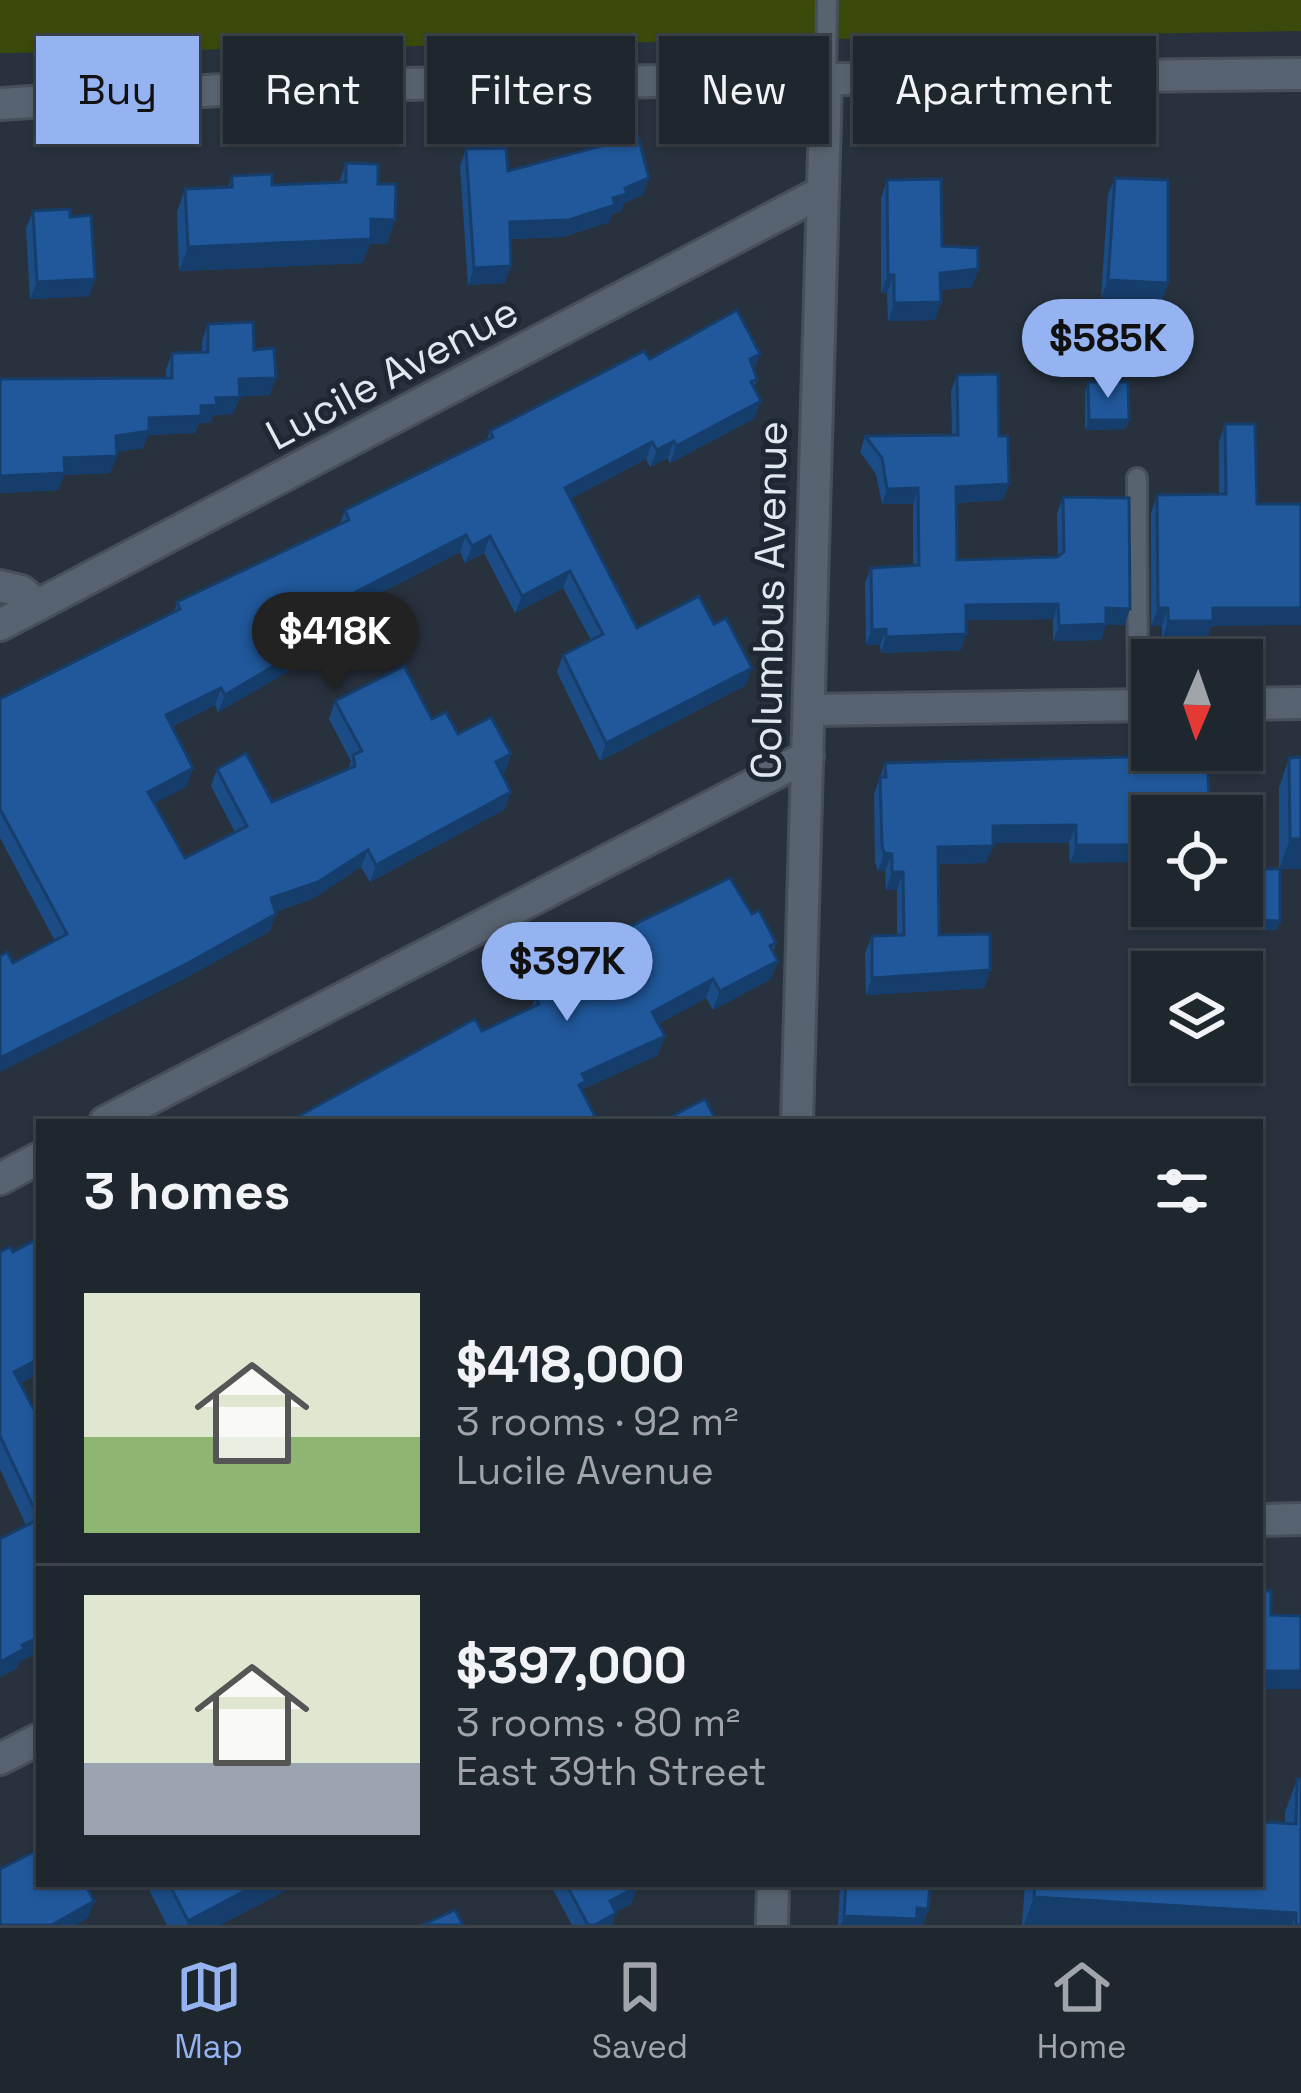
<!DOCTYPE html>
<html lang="en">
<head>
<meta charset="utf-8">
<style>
	:root { --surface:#1e262e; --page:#262e36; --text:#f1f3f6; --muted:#a1a5aa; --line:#3c434a; --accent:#95b2f1 }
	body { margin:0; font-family:"Space Grotesk",sans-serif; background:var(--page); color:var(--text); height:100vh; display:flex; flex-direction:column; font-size:45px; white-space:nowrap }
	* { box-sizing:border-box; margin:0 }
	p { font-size:39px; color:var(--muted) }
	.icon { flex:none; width:66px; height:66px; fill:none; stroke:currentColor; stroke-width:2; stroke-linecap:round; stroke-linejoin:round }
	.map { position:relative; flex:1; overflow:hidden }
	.side { position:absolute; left:36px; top:1119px; width:1227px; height:768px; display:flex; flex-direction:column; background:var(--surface); border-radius:0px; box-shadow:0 3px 9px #0004,0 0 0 3px var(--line) }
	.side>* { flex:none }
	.guide { position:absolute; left:36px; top:36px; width:1230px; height:108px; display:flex; gap:24px }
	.needle { width:78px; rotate:182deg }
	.buttons { position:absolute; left:1131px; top:639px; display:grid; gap:24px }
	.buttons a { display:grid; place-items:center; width:132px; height:132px; border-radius:0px; background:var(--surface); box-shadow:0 3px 9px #0004,0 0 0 3px var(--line); font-size:60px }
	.price { position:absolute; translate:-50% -102px; padding:0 27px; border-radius:42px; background:var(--accent); color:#111; font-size:39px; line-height:78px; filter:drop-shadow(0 3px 6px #0008) }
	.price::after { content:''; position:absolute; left:50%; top:72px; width:36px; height:27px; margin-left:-18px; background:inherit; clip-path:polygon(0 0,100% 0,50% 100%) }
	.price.selected { background:#222; color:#fff }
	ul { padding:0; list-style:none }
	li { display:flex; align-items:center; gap:36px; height:300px; padding:0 48px }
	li+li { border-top:3px solid var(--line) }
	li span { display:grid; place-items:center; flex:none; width:336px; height:240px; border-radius:0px; color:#555 }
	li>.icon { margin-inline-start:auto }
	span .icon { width:144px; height:144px; fill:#fffc; stroke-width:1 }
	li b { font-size:51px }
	h2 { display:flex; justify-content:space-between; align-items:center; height:144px; padding:0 48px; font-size:51px }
	.chip { padding:0 42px; border-radius:0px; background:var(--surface); box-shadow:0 3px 9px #0004,0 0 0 3px var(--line); font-size:42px; line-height:108px }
	.chip.selected { background:var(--accent); color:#111 }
	.tab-bar { display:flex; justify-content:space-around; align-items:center; height:168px; border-top:3px solid var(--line); background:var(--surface); font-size:33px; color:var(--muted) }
	.tab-bar a { display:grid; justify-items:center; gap:6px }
	.tab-bar .selected { color:var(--accent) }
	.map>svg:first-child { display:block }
	.green { fill:#3b4a0b }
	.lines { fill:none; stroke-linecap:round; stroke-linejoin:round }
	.lane-casing { stroke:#474f5a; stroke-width:24 }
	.street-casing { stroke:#474f5a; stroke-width:36 }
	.lane { stroke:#586371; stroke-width:18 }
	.street { stroke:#586371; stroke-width:30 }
	.wall { fill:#1c4c85 }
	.shaded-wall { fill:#163e6c }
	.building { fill:#20589b; stroke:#163e6c; stroke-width:3 }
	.labels { text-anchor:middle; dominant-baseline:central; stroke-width:10; stroke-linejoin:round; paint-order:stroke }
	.street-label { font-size:42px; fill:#e2e8f0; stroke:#1e2834 }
</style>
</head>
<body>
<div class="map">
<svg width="1301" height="1925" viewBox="0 0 1301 1925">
	<rect width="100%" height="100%" fill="#28323e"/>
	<polygon class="green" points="0,0 1301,0 1301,31 0,53"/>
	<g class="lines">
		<defs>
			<g id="lane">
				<polyline points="826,81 827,0"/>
				<polyline points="1137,478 1138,706"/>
			</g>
			<g id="street">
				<polyline points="0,104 298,85 1301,74"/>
				<polyline points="0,586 21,591 38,605"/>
				<polyline points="0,625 822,192"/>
				<polyline points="1242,704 1301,703"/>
				<polyline points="809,710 1152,705"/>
				<polyline points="105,1122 808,756"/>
				<polyline points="797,1122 826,81"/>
				<polyline points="0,1179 39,1158"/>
				<polyline points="1260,1520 1301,1519"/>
				<polyline points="0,1759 39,1739"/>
				<polyline points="772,1925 773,1884"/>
			</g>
		</defs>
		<use href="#lane" class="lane-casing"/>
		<use href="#street" class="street-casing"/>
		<use href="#lane" class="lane"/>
		<use href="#street" class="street"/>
	</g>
	<g class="wall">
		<polygon points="466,149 508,171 643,195 624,203 621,211 612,214 609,222 563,237 511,239 505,283 468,285 460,166"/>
		<polygon points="346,163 378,184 387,244 370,243 362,263 179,271 177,212 185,189 228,187 232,176 272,185 339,183"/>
		<polygon points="1115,178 1168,283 1162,300 1101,298 1108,195"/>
		<polygon points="887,180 942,246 978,269 972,287 941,290 935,320 888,321 887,293 881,293 881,198"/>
		<polygon points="33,211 70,217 89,296 30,299 26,228"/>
		<polygon points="208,324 254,350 270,395 240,396 233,414 213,415 210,422 199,423 195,433 148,435 143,448 116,452 110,473 64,475 58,490 0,493 0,379 166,378 166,370 172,353 202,352 202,341"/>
		<polygon points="650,359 754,370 757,379 754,387 755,418 670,463 668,458 650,467 646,459 570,499 637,628 746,685 600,761 557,672 563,655 591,640 563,588 515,613 484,553 465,563 460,552 361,603 357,625 300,656 296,667 218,712 215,705 171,727 187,786 154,803 185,858 235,832 211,786 217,769 272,802 348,769 351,761 329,719 335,701 432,719 458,734 511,754 505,772 502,773 505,809 370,882 361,867 312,899 275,912 270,931 182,980 55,941 0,838 0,699 174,612 177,602 340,524 345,510 487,440 490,431"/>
		<polygon points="957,375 999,436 1003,500 956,503 957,560 1058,556 1057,513 1063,497 1130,609 1124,625 1106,624 1101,640 1053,641 1053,619 966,620 961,650 881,653 880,645 866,645 865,583 871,568 913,565 913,504 882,504 876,474 860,452 865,436 952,435 951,391"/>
		<polygon points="1088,382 1129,420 1125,429 1085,430 1085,392"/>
		<polygon points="1225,424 1255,424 1211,626 1207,638 1162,639 1162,626 1151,626 1151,513 1157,495 1219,494 1219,442"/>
		<polygon points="1207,755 1070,863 1069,843 993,843 986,863 938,864 939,935 990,970 984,988 866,995 865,953 872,936 897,936 897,890 886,890 885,871 878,871 875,862 874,794 885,763"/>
		<polygon points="1301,757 1301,869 1279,869 1279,788 1289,758"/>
		<polygon points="1229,906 1242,906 1277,930 1229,929"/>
		<polygon points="752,914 776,943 773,952 771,979 713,1010 706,998 658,1024 658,1055 583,1089 582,1091 482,1031 531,1008 545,974 578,969 584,949"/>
		<polygon points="0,1252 13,1252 20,1384 39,1419 39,1652 20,1661 17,1668 0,1677 0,1539 26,1525 0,1469"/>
		<polygon points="1297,1779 1301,1925 1022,1925 1025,1884 1260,1884 1285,1824 1285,1812"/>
		<polygon points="146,1884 298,1884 220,1925 167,1925"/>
		<polygon points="550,1884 637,1884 638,1886 631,1904 615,1912 612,1925 572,1925"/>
		<polygon points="840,1884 930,1884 928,1909 923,1925 838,1925"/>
	</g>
	<g class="shaded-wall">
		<polygon points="649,178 643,195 624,203 621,211 612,214 609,222 563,237 504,239 510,222 613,198 625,188"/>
		<polygon points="371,219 395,220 387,244 370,243 362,263 179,271 188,247"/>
		<polygon points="511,266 505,283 468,285 474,268"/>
		<polygon points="978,269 972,287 934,290 940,273"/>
		<polygon points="888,275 894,275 887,293 881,293"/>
		<polygon points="95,279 89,296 30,299 37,282"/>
		<polygon points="1108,280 1168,283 1162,300 1101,298"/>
		<polygon points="941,302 935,320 888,321 894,303"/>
		<polygon points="760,354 754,371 750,359"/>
		<polygon points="276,378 270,395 233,397 239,379"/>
		<polygon points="240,397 233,414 213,415 210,422 199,423 195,433 148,435 143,448 110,453 116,436 149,418 201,406 216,398"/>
		<polygon points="761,401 755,418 670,463 676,446"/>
		<polygon points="1089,420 1129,420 1125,429 1085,430"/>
		<polygon points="674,441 668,458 650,467 657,450"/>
		<polygon points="652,442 646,459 558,505 565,488"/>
		<polygon points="117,456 110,473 64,475 58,490 0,493 0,476 64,458"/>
		<polygon points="1009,484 1003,500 950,503 956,487"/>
		<polygon points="918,488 913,504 882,504 887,489"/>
		<polygon points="466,535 460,552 349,609 356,592"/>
		<polygon points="490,536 484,553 465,563 472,546"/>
		<polygon points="570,571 563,588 515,613 522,596"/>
		<polygon points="1058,604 1053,619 961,620 966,605"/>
		<polygon points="364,608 357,625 300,656 296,667 218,712 225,695 299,643"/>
		<polygon points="1106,608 1130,609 1124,625 1100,624"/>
		<polygon points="1158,608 1168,608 1162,626 1151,626"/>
		<polygon points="1213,608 1301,608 1301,625 1211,626 1207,638 1162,639 1168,621"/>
		<polygon points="1106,624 1101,640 1053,641 1059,626"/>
		<polygon points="886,629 880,645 866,645 872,630"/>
		<polygon points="966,634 961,650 881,653 886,637"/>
		<polygon points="752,668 746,685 600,761 606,743"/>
		<polygon points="221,688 215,705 159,733 166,715"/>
		<polygon points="511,754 505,772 489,779 496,762"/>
		<polygon points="193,768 187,786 141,810 148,792"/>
		<polygon points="511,792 505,809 370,882 376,865"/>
		<polygon points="1076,825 1069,843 986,843 993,826"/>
		<polygon points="1290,839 1301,839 1301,869 1279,869"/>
		<polygon points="1076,845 1152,845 1152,862 1070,863"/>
		<polygon points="993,846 986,863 931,864 938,847"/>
		<polygon points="368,850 361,867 312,899 265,915 271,898"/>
		<polygon points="884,853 892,854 885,871 878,871"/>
		<polygon points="892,872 903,872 897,890 886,890"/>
		<polygon points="276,914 270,931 182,980 0,1072 0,1058"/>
		<polygon points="1232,920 1280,921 1277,930 1229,929"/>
		<polygon points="778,961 771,979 713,1010 720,991"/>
		<polygon points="990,970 984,988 866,995 872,978"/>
		<polygon points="713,979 706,998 646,1031 652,1012"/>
		<polygon points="665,1036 658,1055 583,1089 579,1100 572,1104 582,1074"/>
		<polygon points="39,1359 39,1374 7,1390 14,1372"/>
		<polygon points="39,1637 39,1652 20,1661 17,1668 0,1677 0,1662 22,1645"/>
		<rect x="1260" y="1671" width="41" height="18"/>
		<polygon points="258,1884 298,1884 220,1925 187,1925 188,1921"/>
		<polygon points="638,1886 631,1904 603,1919 610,1901"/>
		<polygon points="1034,1897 1296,1913 1292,1925 1024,1925"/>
		<polygon points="94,1901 88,1918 76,1925 52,1925"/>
		<polygon points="917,1908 928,1909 923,1925 841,1925 844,1916"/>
		<polygon points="616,1913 612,1925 595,1925"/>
	</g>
	<g class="building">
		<polygon points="638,136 649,178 625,188 627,194 613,198 615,205 569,220 510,222 511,266 474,268 466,149 506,148 508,171"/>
		<polygon points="346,163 378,164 378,184 396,184 395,220 371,219 371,239 188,247 185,189 232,187 232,176 272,174 272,185 346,182"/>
		<polygon points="1115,178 1168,180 1168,283 1108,280"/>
		<polygon points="941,179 942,246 978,248 978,269 940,273 941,302 894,303 894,275 888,275 887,180"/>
		<polygon points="70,209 70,217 91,215 95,279 37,282 33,211"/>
		<polygon points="737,310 760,354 750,359 757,379 751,382 761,401 676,446 674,441 657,450 652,442 565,488 637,628 699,596 714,624 726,618 752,668 606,743 563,655 603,634 570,571 522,596 490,536 472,546 466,535 356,592 364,608 299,643 302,649 225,695 221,688 166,715 193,768 148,792 185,858 247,826 217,769 246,753 272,802 355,766 353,755 362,751 335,701 404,666 432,719 446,712 458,734 491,717 511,754 496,762 511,792 376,865 368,850 318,882 271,898 276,914 188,963 0,1058 0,956 7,952 13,963 67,934 0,809 0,699 180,609 177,602 349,520 345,510 493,437 490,431 644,351 650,359"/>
		<polygon points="253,322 254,350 274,348 276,378 239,379 240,397 216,398 217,405 201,406 201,416 149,418 149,431 116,436 117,456 64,458 65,473 0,476 0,379 172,378 172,353 208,352 208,324"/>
		<polygon points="998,374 999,436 1008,436 1009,484 956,487 957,560 1057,557 1064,552 1063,497 1129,498 1130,609 1106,608 1106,624 1059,626 1058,604 966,605 966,634 886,637 886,629 872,630 871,568 919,565 918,488 887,489 882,458 865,436 958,435 957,375"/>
		<polygon points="1088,382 1128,382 1129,420 1089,420"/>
		<polygon points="1225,424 1255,424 1257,504 1301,504 1301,608 1213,608 1213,621 1168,621 1168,608 1158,608 1157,495 1226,494"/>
		<polygon points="1207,755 1210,816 1152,816 1152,845 1076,845 1076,825 993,826 993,846 938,847 939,935 990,934 990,970 872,978 872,936 904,935 903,872 892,872 892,854 884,853 882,845 880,777 886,777 885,763"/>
		<polygon points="1301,757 1301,839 1290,839 1289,758"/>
		<polygon points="1242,869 1280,869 1280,921 1232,920 1232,906 1242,906"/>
		<polygon points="730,878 752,914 759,910 776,943 770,946 778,961 720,991 713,979 652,1012 665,1036 582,1074 586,1081 579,1085 598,1122 288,1122 475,1019 482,1031 539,1004 535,996 545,974 594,967 584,949"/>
		<polygon points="705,1099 717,1122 661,1122"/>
		<polygon points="39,1238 39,1359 14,1372 39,1419 39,1637 22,1645 24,1649 0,1662 0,1539 39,1519 0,1436 0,1252 10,1247 13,1252"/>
		<polygon points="1260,1591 1271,1591 1271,1615 1301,1616 1301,1671 1260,1671"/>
		<polygon points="1297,1779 1301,1779 1301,1925 1296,1925 1296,1913 1034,1897 1035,1884 1260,1884 1260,1822 1296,1824"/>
		<polygon points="36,1851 39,1857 39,1884 85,1884 94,1901 52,1925 0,1925 0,1869"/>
		<polygon points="169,1884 258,1884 188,1921"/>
		<polygon points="566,1884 637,1884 638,1886 610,1901 616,1913 595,1925 588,1925"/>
		<polygon points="846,1884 930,1884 928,1909 917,1908 917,1919 844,1916"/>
		<polygon points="455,1910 463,1925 422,1925"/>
	</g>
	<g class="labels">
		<g class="street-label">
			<text transform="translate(392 373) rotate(-28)">Lucile Avenue</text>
			<text transform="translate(769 600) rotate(-89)">Columbus Avenue</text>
		</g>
	</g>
</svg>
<div class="buttons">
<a><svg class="needle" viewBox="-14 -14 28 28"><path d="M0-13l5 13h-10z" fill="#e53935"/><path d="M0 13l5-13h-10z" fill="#a1a5aa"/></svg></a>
<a><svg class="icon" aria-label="locate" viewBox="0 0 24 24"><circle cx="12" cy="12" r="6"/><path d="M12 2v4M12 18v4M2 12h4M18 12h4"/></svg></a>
<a><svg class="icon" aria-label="layers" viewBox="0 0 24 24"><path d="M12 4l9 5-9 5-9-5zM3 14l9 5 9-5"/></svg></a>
</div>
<b class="price" style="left:1108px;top:401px">$585K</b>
<b class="price selected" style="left:335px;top:694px">$418K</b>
<b class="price" style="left:567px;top:1024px">$397K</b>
<div class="guide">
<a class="chip selected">Buy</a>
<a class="chip">Rent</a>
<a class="chip">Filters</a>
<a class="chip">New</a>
<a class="chip">Apartment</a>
</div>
<section class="side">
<h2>3 homes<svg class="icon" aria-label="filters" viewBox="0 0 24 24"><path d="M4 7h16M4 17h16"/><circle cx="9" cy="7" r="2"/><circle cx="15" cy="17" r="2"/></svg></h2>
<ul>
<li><span style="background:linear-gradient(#dfe7d0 60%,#8fb573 0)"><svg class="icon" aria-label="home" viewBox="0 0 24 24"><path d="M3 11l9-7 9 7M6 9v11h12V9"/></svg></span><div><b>$418,000</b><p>3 rooms · 92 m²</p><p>Lucile Avenue</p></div></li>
<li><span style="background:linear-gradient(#dfe7d0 70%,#9aa5b1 0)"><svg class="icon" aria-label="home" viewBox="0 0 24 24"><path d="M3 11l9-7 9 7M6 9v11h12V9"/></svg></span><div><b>$397,000</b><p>3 rooms · 80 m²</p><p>East 39th Street</p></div></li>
</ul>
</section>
</div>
<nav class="tab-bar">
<a class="selected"><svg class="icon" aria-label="map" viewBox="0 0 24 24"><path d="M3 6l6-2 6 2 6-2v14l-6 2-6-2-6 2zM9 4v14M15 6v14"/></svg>Map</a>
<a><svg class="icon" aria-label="saved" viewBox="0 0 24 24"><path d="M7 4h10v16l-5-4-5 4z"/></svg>Saved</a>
<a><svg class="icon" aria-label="home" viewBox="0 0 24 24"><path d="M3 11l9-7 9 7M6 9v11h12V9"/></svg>Home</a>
</nav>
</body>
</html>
